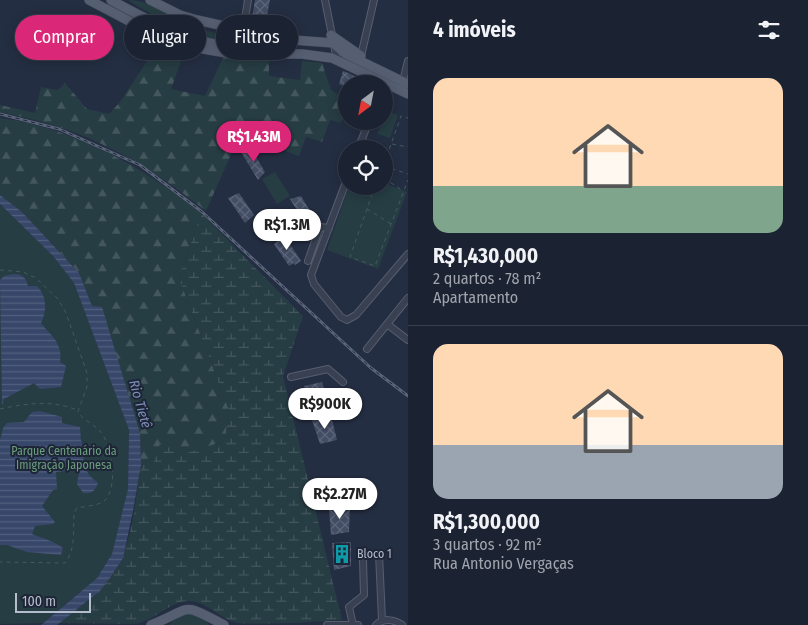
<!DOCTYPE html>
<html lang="pt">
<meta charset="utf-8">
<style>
body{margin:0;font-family:"Fira Sans Condensed",sans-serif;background:#242a3a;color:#f1f3f6;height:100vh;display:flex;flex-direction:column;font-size:19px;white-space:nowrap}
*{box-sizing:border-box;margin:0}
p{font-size:16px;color:#a0a4ac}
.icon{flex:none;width:28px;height:28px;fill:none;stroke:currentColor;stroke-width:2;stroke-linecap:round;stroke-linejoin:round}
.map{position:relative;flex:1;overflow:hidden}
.panel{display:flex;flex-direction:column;background:#1b2232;width:400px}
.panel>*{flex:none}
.guide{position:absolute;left:15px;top:15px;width:318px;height:45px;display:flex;gap:10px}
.needle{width:32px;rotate:212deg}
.controls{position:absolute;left:338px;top:75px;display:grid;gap:10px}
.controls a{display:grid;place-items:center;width:55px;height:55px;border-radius:50%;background:#1b2232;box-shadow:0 2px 12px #0003,0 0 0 1px #393f4d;font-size:25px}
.scale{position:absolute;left:15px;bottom:12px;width:76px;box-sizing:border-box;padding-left:5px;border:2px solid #b5bccc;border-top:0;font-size:14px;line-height:18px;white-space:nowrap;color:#b5bccc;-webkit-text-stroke:4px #1d2537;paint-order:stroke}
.price{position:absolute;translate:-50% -42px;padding:0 11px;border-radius:18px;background:#fff;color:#222;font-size:16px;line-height:32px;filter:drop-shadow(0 1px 2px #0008)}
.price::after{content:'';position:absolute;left:50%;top:30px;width:15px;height:11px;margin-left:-8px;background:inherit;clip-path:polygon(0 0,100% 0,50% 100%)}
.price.on{background:#db2777;color:#fff}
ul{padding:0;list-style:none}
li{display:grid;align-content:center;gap:10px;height:265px;padding:0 25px}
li+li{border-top:1px solid #393f4d}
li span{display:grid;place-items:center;height:155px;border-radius:15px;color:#555}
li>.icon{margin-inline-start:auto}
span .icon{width:90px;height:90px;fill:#fffc;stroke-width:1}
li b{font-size:21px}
h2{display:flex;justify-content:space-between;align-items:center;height:60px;padding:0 25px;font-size:21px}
.chip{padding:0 18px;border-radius:22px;background:#1b2232;box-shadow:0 2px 12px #0003,0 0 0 1px #393f4d;font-size:18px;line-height:45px}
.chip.on{background:#db2777;color:#fff}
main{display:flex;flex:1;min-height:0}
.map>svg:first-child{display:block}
.green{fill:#263d43}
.forest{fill:url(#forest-firs)}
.wetland{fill:url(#wetland-marsh)}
.water{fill:url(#water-rules)}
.building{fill:url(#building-cross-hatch)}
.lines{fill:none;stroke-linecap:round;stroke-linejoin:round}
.minor-casing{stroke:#565e6f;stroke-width:8}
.major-casing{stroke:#42495b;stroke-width:10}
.path{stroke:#445a60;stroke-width:1;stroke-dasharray:4 4;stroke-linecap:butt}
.minor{stroke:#384051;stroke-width:6}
.major{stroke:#565f72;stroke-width:9}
.rail-casing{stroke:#5a6479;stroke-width:3}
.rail{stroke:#1d2537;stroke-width:1;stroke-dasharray:4;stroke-linecap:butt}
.labels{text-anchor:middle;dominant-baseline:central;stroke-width:4;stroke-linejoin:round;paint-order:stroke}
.park-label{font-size:12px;fill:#6b9e7c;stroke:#1d2537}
.poi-label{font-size:12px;fill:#b5bccc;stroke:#1d2537;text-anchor:start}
.water-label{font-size:14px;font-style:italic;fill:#7b8eb5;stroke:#1d2537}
</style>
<main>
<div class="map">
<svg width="408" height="625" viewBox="0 0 408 625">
<defs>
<pattern id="forest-firs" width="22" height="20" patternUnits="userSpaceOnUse" patternTransform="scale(1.25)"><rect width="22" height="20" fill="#263d43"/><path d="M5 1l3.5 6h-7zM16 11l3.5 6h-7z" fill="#43575d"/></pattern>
<pattern id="wetland-marsh" width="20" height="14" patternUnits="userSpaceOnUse" patternTransform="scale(1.25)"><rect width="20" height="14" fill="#263d43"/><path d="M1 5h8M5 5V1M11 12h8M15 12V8" fill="none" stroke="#43575d"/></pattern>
<pattern id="water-rules" width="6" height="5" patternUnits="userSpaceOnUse" patternTransform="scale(1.25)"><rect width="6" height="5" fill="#37476a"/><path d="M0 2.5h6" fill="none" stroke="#52607e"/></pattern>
<pattern id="building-cross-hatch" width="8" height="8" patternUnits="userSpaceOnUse" patternTransform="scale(1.25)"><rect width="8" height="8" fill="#434d64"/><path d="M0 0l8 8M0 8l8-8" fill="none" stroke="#5c6579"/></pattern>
</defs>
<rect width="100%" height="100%" fill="#242e42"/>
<!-- green -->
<path class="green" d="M128 0C152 0 174 18 196 27 216 35 239 38 261 40 212 47 168 26 128 0Z
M386 111 398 115 390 138 377 134 384 121Z
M275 172 290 196 277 204 262 179Z
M384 183 407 192 378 269 327 250 349 186H384Z
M0 204 53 256 74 283 129 430 128 489 120 525 112 554 97 578 43 623 0 624Z
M265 212 280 236 269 243 253 219Z
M190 613 204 618 209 625H169L177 616Z"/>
<!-- forest -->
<path class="forest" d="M159 43 185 50 171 89 205 96 223 58 269 60V76L300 80 302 61 322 63 331 90 346 100V121L343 119 341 123 330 120 322 142 306 137 299 156 240 134 206 211C138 157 85 129 0 112V105L35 113 41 87 58 90 65 83 87 109 109 114 120 102Z
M0 118C74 128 143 167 201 213L179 278 229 410 225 441 153 466 141 465 140 433 79 273 22 212 0 195Z"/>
<!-- wetland -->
<path class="wetland" d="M201 213 303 316 283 376 342 620C308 622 271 625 237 623 220 619 207 601 189 601 170 601 155 620 136 624L58 623C76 610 97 597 110 578 133 548 135 501 141 465H153L162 437 190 452 225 441 229 410 179 278Z"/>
<!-- water -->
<path class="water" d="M0 195 22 212 79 273 92 306 102 307 140 433 141 465 133 511 123 558 110 578 100 591 57 625H41L97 578 112 554 128 489 129 430 74 283 53 256 0 204Z
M13 274C22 274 26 277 28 286H37C47 296 47 311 41 323 52 337 63 343 60 362L66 366 61 387 40 389 34 383 4 399 2 406 0 280 4 276Z
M40 411 62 417V423L80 427 81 441 86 450 82 464 90 476 98 483C95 491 92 494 83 493L77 484 79 472 72 470 56 472 57 489 53 490 42 506 55 522 53 524 35 526 32 534C42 538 54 541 63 548L61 555 27 552 7 545H0V440L3 428 7 423 24 422 32 412Z"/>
<!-- building -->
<path class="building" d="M255 0H270L266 20 252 18Z
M343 71 346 72 372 84 348 81 346 87 339 84Z
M251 148 265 172 258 180 241 152Z
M239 193 254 215 245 223 228 198Z
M301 196 313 216 306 225 290 199Z
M284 235 301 261 295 265 294 263 289 266 274 244Z
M322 382 329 407 311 411 304 386Z
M331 416 337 440 320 444 312 420Z
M350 505 349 532 331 535 329 509Z
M351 542V566L334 570 332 543Z"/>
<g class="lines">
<!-- minor casing -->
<g class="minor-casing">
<path id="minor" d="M325 0 337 60
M245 19 248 0
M361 56 374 0
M403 81 408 61
M358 149 369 121
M346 182 311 275 314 284 341 317 347 320 356 315 408 254
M308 261 320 227 329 228
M387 324 408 340
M367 349 408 298
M291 377 328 369 343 382
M379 554 382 620
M327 625H358
M353 625 349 607 364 595 363 560
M376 625C383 618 394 619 402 625"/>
</g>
<!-- major casing -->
<g class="major-casing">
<path id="major" d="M89 0 148 31 192 47 232 54H302L332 58 408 94
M111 0C149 21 204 51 249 46 260 45 272 39 283 37
M150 0 180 15 197 20 233 28 263 30 293 40 333 43 346 54 408 84
M331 35 361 56
M151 625C194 608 179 601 224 625"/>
</g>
<!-- path -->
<path class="path" d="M392 144 408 147
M384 164 401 116 408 118
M384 166 408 174
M384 178 403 191
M375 186 350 257 375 266 408 180
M367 209 391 224
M0 270 23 272 36 278 58 299 66 313 87 373V387L78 411C81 420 93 423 100 431 112 445 118 484 106 499 101 506 85 506 77 508L74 513C73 528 76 550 65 563L0 562
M0 409C27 403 52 400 77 410"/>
<!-- minor -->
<use href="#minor" class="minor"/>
<!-- major -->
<use href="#major" class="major"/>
<!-- rail casing -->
<g class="rail-casing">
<path id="rail" d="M0 114 59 129 140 165 201 211 371 368 408 396"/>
</g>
<!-- rail -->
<use href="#rail" class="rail"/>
</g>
<!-- icons -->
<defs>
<g id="building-bare" transform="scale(1.5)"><path d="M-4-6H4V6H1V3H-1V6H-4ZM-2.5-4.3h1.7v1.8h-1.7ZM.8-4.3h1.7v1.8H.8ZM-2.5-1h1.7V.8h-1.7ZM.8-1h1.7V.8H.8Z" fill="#0f9aa8" stroke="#1d2537" stroke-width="2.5" paint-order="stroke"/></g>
</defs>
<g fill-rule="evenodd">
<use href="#building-bare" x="342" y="554"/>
</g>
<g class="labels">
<!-- park labels -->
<g class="park-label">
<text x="64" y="451">Parque Centenário da<tspan x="64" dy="14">Imigração Japonesa</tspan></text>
</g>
<!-- poi labels -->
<g class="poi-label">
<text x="357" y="554">Bloco 1</text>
</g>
<!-- water labels -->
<g class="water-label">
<text transform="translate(140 404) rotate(74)">Rio Tietê</text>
</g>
</g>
</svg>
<div class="controls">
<a><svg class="needle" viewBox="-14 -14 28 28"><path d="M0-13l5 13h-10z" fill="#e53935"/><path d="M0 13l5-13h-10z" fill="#a0a4ac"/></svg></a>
<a><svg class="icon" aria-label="locate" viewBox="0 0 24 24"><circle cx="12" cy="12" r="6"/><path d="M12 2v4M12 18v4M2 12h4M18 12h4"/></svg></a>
</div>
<div class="scale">100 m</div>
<b class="price on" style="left:254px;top:163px">R$1.43M</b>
<b class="price" style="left:287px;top:251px">R$1.3M</b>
<b class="price" style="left:325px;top:430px">R$900K</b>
<b class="price" style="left:340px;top:520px">R$2.27M</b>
<div class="guide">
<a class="chip on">Comprar</a>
<a class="chip">Alugar</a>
<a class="chip">Filtros</a>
</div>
</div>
<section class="panel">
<h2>4 imóveis<svg class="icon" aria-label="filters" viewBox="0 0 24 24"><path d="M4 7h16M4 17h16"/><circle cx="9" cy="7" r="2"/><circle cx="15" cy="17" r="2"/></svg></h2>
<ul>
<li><span style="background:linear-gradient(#ffd9b3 70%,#7fa58c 0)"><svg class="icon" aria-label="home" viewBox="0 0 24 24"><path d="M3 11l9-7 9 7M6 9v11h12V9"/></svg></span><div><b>R$1,430,000</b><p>2 quartos · 78 m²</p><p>Apartamento</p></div></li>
<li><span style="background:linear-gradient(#ffd9b3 65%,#9aa5b1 0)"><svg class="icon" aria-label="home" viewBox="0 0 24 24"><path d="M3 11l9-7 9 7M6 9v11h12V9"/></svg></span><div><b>R$1,300,000</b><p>3 quartos · 92 m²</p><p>Rua Antonio Vergaças</p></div></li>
</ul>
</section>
</main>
